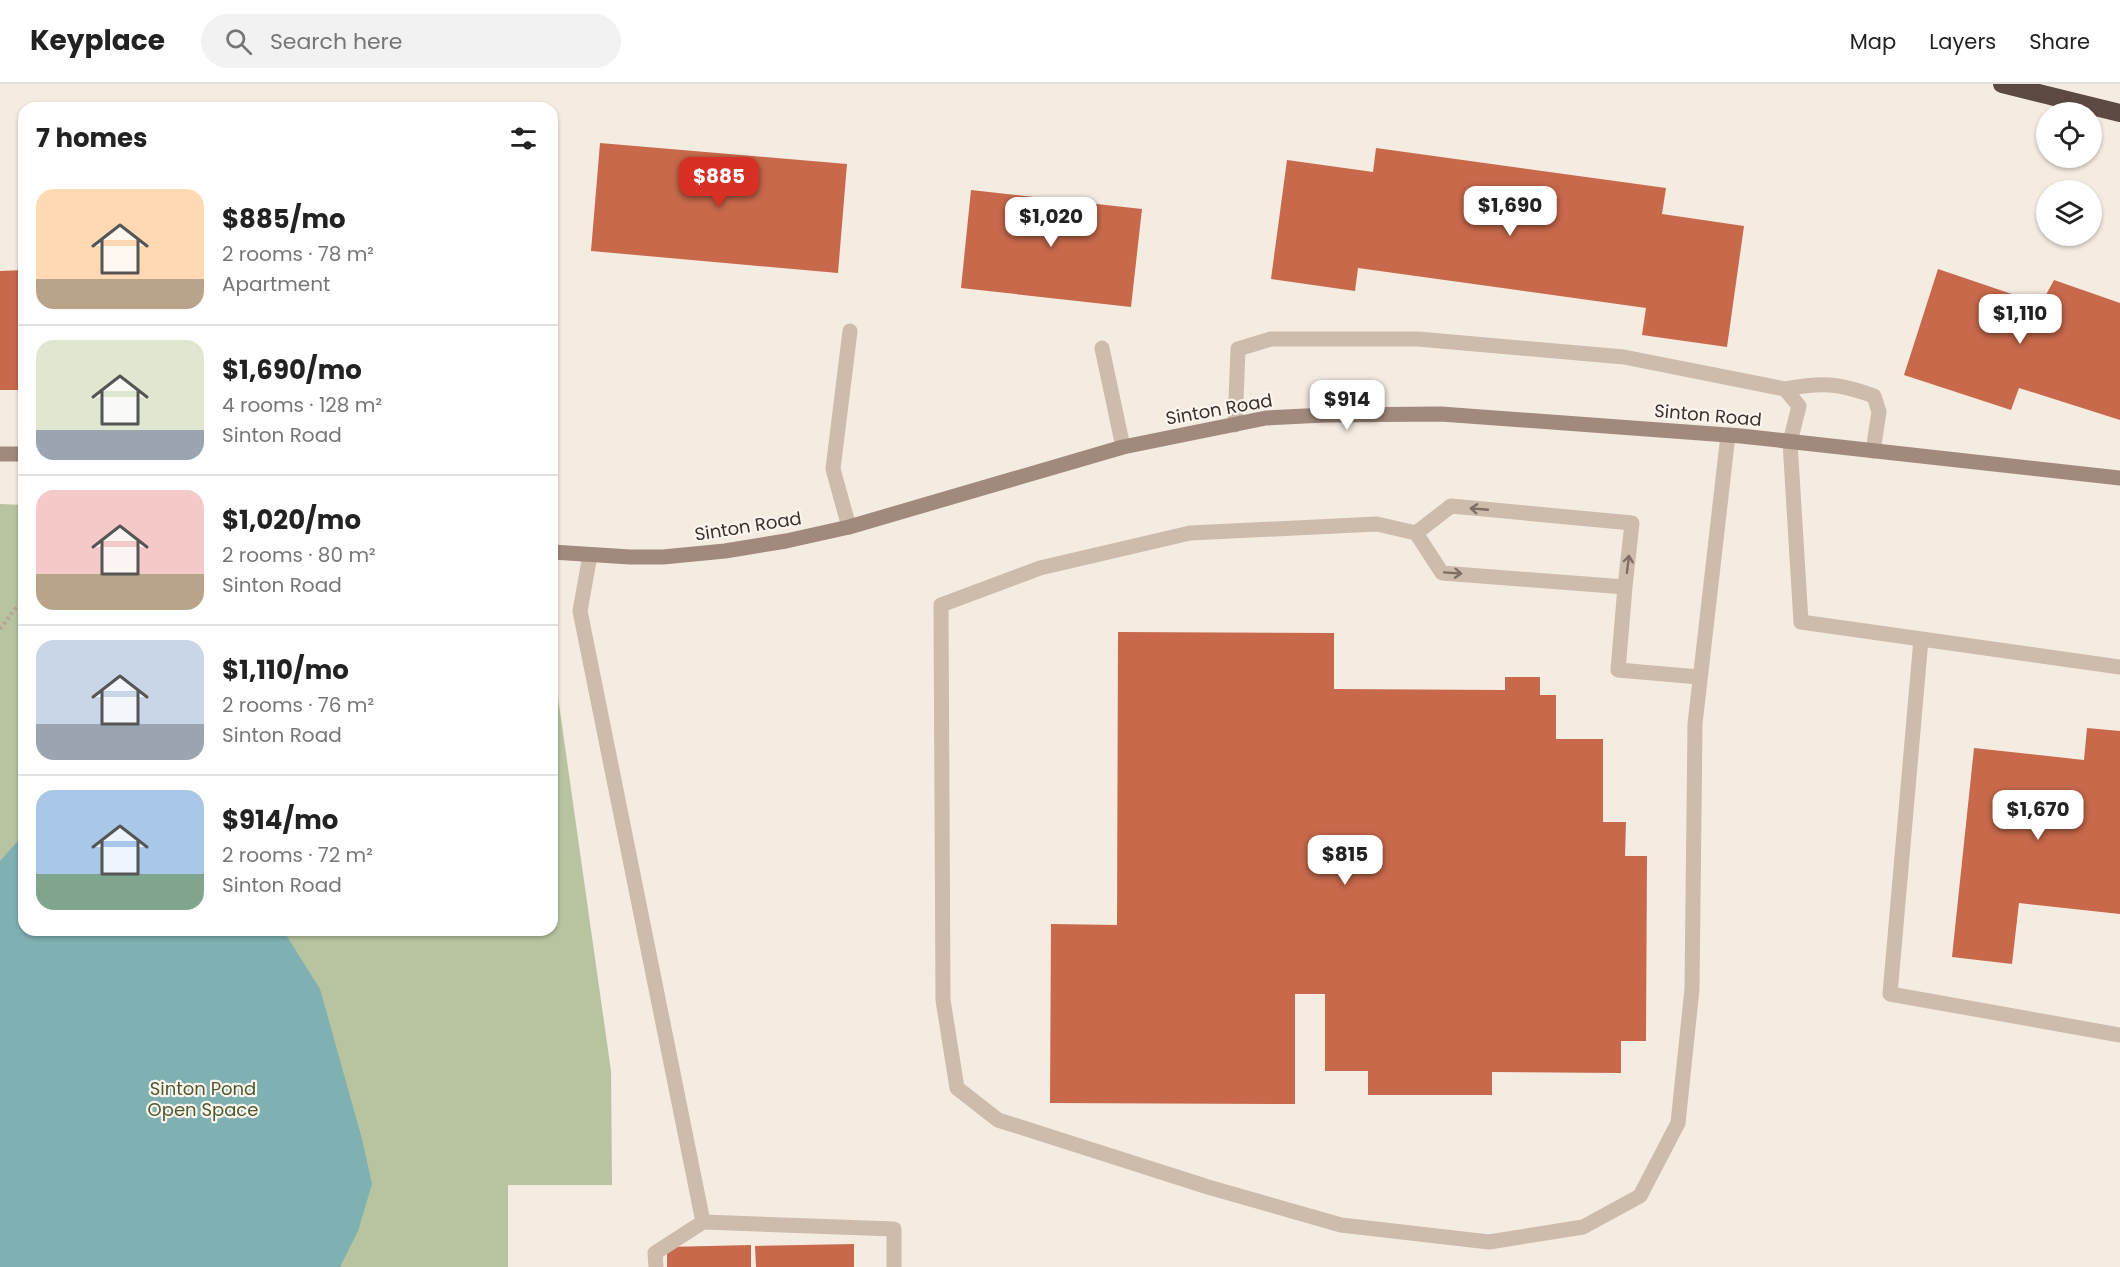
<!DOCTYPE html>
<meta charset="utf-8">
<style>
body{margin:0;font-family:Poppins,sans-serif;background:#f2f2f2;color:#222;height:100vh;display:flex;flex-direction:column;font-size:22px;white-space:nowrap}
*{box-sizing:border-box;margin:0}
p{font-size:20px;color:#767676}
.icon{flex:none;width:33px;height:33px;fill:none;stroke:currentColor;stroke-width:2;stroke-linecap:round;stroke-linejoin:round}
.map{position:relative;flex:1;overflow:hidden}
.drawer{position:absolute;left:18px;top:18px;width:540px;height:834px;display:flex;flex-direction:column;background:#fff;border-radius:18px;box-shadow:0 2px 4px #0004}
.drawer>*{flex:none}
.buttons{position:absolute;left:2036px;top:18px;display:grid;gap:12px}
.buttons a{display:grid;place-items:center;width:66px;height:66px;border-radius:50%;background:#fff;box-shadow:0 2px 4px #0004;font-size:30px}
.price{position:absolute;translate:-50% -51px;padding:0 14px;border-radius:12px;background:#fff;color:#222;font-size:20px;line-height:39px;filter:drop-shadow(0 2px 3px #0008)}
.price::after{content:'';position:absolute;left:50%;top:36px;width:18px;height:14px;margin-left:-9px;background:inherit;clip-path:polygon(0 0,100% 0,50% 100%)}
.price.selected{background:#d93025;color:#fff}
ul{padding:0;list-style:none}
li{display:flex;align-items:center;gap:18px;height:150px;padding:0 18px}
li+li{border-top:2px solid #e0e0e0}
li span{display:grid;place-items:center;flex:none;width:168px;height:120px;border-radius:18px;color:#555}
li>.icon{margin-inline-start:auto}
span .icon{width:72px;height:72px;fill:#fffc;stroke-width:1}
li b{font-size:26px}
h2{display:flex;justify-content:space-between;align-items:center;height:72px;padding:0 18px;font-size:26px}
header{display:flex;align-items:center;gap:36px;box-sizing:border-box;height:84px;padding:0 30px;background:#fff;border-bottom:2px solid #e0e0e0}
header strong{font-size:28px}
nav{display:flex;gap:33px;margin-inline-start:auto;font-size:21px}
.search{width:420px;height:54px;background:#f2f2f2;display:flex;align-items:center;gap:15px;box-sizing:border-box;padding:0 21px;border-radius:33px;color:#767676;font-size:22px}
.map>svg:first-child{display:block}
.green{fill:#b8c4a0}
.water{fill:#7fb0b2}
.building{fill:#c8694b}
.lines{fill:none;stroke-linecap:round;stroke-linejoin:round}
.path{stroke:#b9a596;stroke-width:4;stroke-dasharray:3 3;stroke-linecap:butt}
.lane{stroke:#cdbbac;stroke-width:15}
.secondary{stroke:#a18a7d;stroke-width:15}
.highway{stroke:#5c4a42;stroke-width:18}
.oneway{stroke:#7d6f65}
.labels{text-anchor:middle;dominant-baseline:central;stroke-width:4.5;stroke-linejoin:round;paint-order:stroke}
.street-label{font-size:18px;fill:#3b302b;stroke:#fbf5ee}
.park-label{font-size:18px;fill:#4a5a2e;stroke:#fbf5ee}
</style>
<header>
<strong>Keyplace</strong>
<div class="search"><svg class="icon" aria-label="search" viewBox="0 0 24 24"><circle cx="10" cy="10" r="6"/><path d="M15 15l6 6"/></svg>Search here</div>
<nav><a>Map</a><a>Layers</a><a>Share</a></nav>
</header>
<div class="map">
<svg width="2120" height="1183" viewBox="0 0 2120 1183">
<rect width="100%" height="100%" fill="#f4ebe1"/>
<!-- green -->
<path class="green" d="M0 420 24 421V846H552V571L611 987 612 1101H508V1183H0Z"/>
<!-- water -->
<path class="water" d="M24 750V846H283L320 905 362 1055 372 1100 358 1147 340 1183H0V777Z"/>
<!-- building -->
<path class="building" d="M475 18V24H316V20Z
M600 59 847 80 838 189 591 167Z
M1376 64 1666 104 1662 130 1744 142 1727 263 1642 251 1646 224 1358 184 1355 207 1271 195 1287 76 1373 88Z
M971 106 1142 125 1131 223 961 204Z
M1938 185 2041 220 2054 196 2120 219V336L2019 304 2011 326 1904 291Z
M24 186V306H0V187Z
M1118 548 1334 549V605L1505 606V593H1540V611H1556V655H1603V738H1626L1625 772H1647L1646 957H1621V989L1492 988V1011H1368V987H1325V910H1295V1020L1050 1019 1051 840 1117 841Z
M2087 644 2120 647V830L2019 819 2012 880 1952 873 1974 664 2084 676Z
M854 1160V1183H756L755 1162Z
M751 1161V1183H667V1163Z"/>
<g class="lines">
<!-- path -->
<path class="path" d="M0 545 15 525 24 522"/>
<!-- lane -->
<path class="lane" d="M1102 264 1123 363
M1785 305C1823 298 1838 299 1874 312L1879 328 1873 367
M1235 341 1238 265 1271 255H1418L1624 273 1785 305 1799 322 1790 358 1801 538 2120 583
M849 443 833 385 850 247
M1416 449 1451 422 1632 439 1625 503 1442 489 1416 449 1377 440 1190 449 1040 484 941 521 943 916 957 1004 998 1036 1208 1103 1341 1141 1489 1158 1583 1143 1640 1112 1678 1039 1692 905 1695 640 1728 351
M590 471 580 527 703 1138
M1625 503 1618 586 1699 593
M1921 555 1890 910 2120 951
M656 1183 655 1169 703 1138 894 1145V1183"/>
<!-- secondary -->
<path class="secondary" d="M0 370H24
M552 468 630 473H663L725 467 786 457 849 443 1123 363 1266 334 1325 331 1441 330 1741 352 2120 394"/>
<!-- highway -->
<path class="highway" d="M2002 0 2120 29"/>
</g>
<!-- one-way arrows -->
<defs><path id="oneway-shaft" d="M-6 0H5M1.5-3L5.5 0L1.5 3" fill="none" stroke-width="1.6" stroke-linecap="round" stroke-linejoin="round" transform="scale(1.5)"/></defs>
<g class="oneway">
<use href="#oneway-shaft" transform="translate(1479 425) rotate(-175)"/>
<use href="#oneway-shaft" transform="translate(1628 480) rotate(-83)"/>
<use href="#oneway-shaft" transform="translate(1453 489) rotate(4)"/>
</g>
<g class="labels">
<!-- street labels -->
<g class="street-label">
<text transform="translate(1219 325) rotate(-10)">Sinton Road</text>
<text transform="translate(1708 331) rotate(5)">Sinton Road</text>
<text transform="translate(748 442) rotate(-9)">Sinton Road</text>
</g>
<!-- park labels -->
<g class="park-label">
<text x="203" y="1004">Sinton Pond<tspan x="203" dy="21">Open Space</tspan></text>
</g>
</g>
</svg>
<div class="buttons">
<a><svg class="icon" aria-label="locate" viewBox="0 0 24 24"><circle cx="12" cy="12" r="6"/><path d="M12 2v4M12 18v4M2 12h4M18 12h4"/></svg></a>
<a><svg class="icon" aria-label="layers" viewBox="0 0 24 24"><path d="M12 4l9 5-9 5-9-5zM3 14l9 5 9-5"/></svg></a>
</div>
<b class="price selected" style="left:719px;top:124px">$885</b>
<b class="price" style="left:1510px;top:153px">$1,690</b>
<b class="price" style="left:1051px;top:164px">$1,020</b>
<b class="price" style="left:2020px;top:261px">$1,110</b>
<b class="price" style="left:1347px;top:347px">$914</b>
<b class="price" style="left:2038px;top:757px">$1,670</b>
<b class="price" style="left:1345px;top:802px">$815</b>
<section class="drawer">
<h2>7 homes<svg class="icon" aria-label="filters" viewBox="0 0 24 24"><path d="M4 7h16M4 17h16"/><circle cx="9" cy="7" r="2"/><circle cx="15" cy="17" r="2"/></svg></h2>
<ul>
<li><span style="background:linear-gradient(#ffd9b3 75%,#b9a48a 0)"><svg class="icon" aria-label="home" viewBox="0 0 24 24"><path d="M3 11l9-7 9 7M6 9v11h12V9"/></svg></span><div><b>$885/mo</b><p>2 rooms · 78 m²</p><p>Apartment</p></div></li>
<li><span style="background:linear-gradient(#dfe7d0 75%,#9aa5b1 0)"><svg class="icon" aria-label="home" viewBox="0 0 24 24"><path d="M3 11l9-7 9 7M6 9v11h12V9"/></svg></span><div><b>$1,690/mo</b><p>4 rooms · 128 m²</p><p>Sinton Road</p></div></li>
<li><span style="background:linear-gradient(#f6c9c9 70%,#b9a48a 0)"><svg class="icon" aria-label="home" viewBox="0 0 24 24"><path d="M3 11l9-7 9 7M6 9v11h12V9"/></svg></span><div><b>$1,020/mo</b><p>2 rooms · 80 m²</p><p>Sinton Road</p></div></li>
<li><span style="background:linear-gradient(#c9d6e8 70%,#9aa5b1 0)"><svg class="icon" aria-label="home" viewBox="0 0 24 24"><path d="M3 11l9-7 9 7M6 9v11h12V9"/></svg></span><div><b>$1,110/mo</b><p>2 rooms · 76 m²</p><p>Sinton Road</p></div></li>
<li><span style="background:linear-gradient(#a9c7e8 70%,#7fa58c 0)"><svg class="icon" aria-label="home" viewBox="0 0 24 24"><path d="M3 11l9-7 9 7M6 9v11h12V9"/></svg></span><div><b>$914/mo</b><p>2 rooms · 72 m²</p><p>Sinton Road</p></div></li>
</ul>
</section>
</div>
